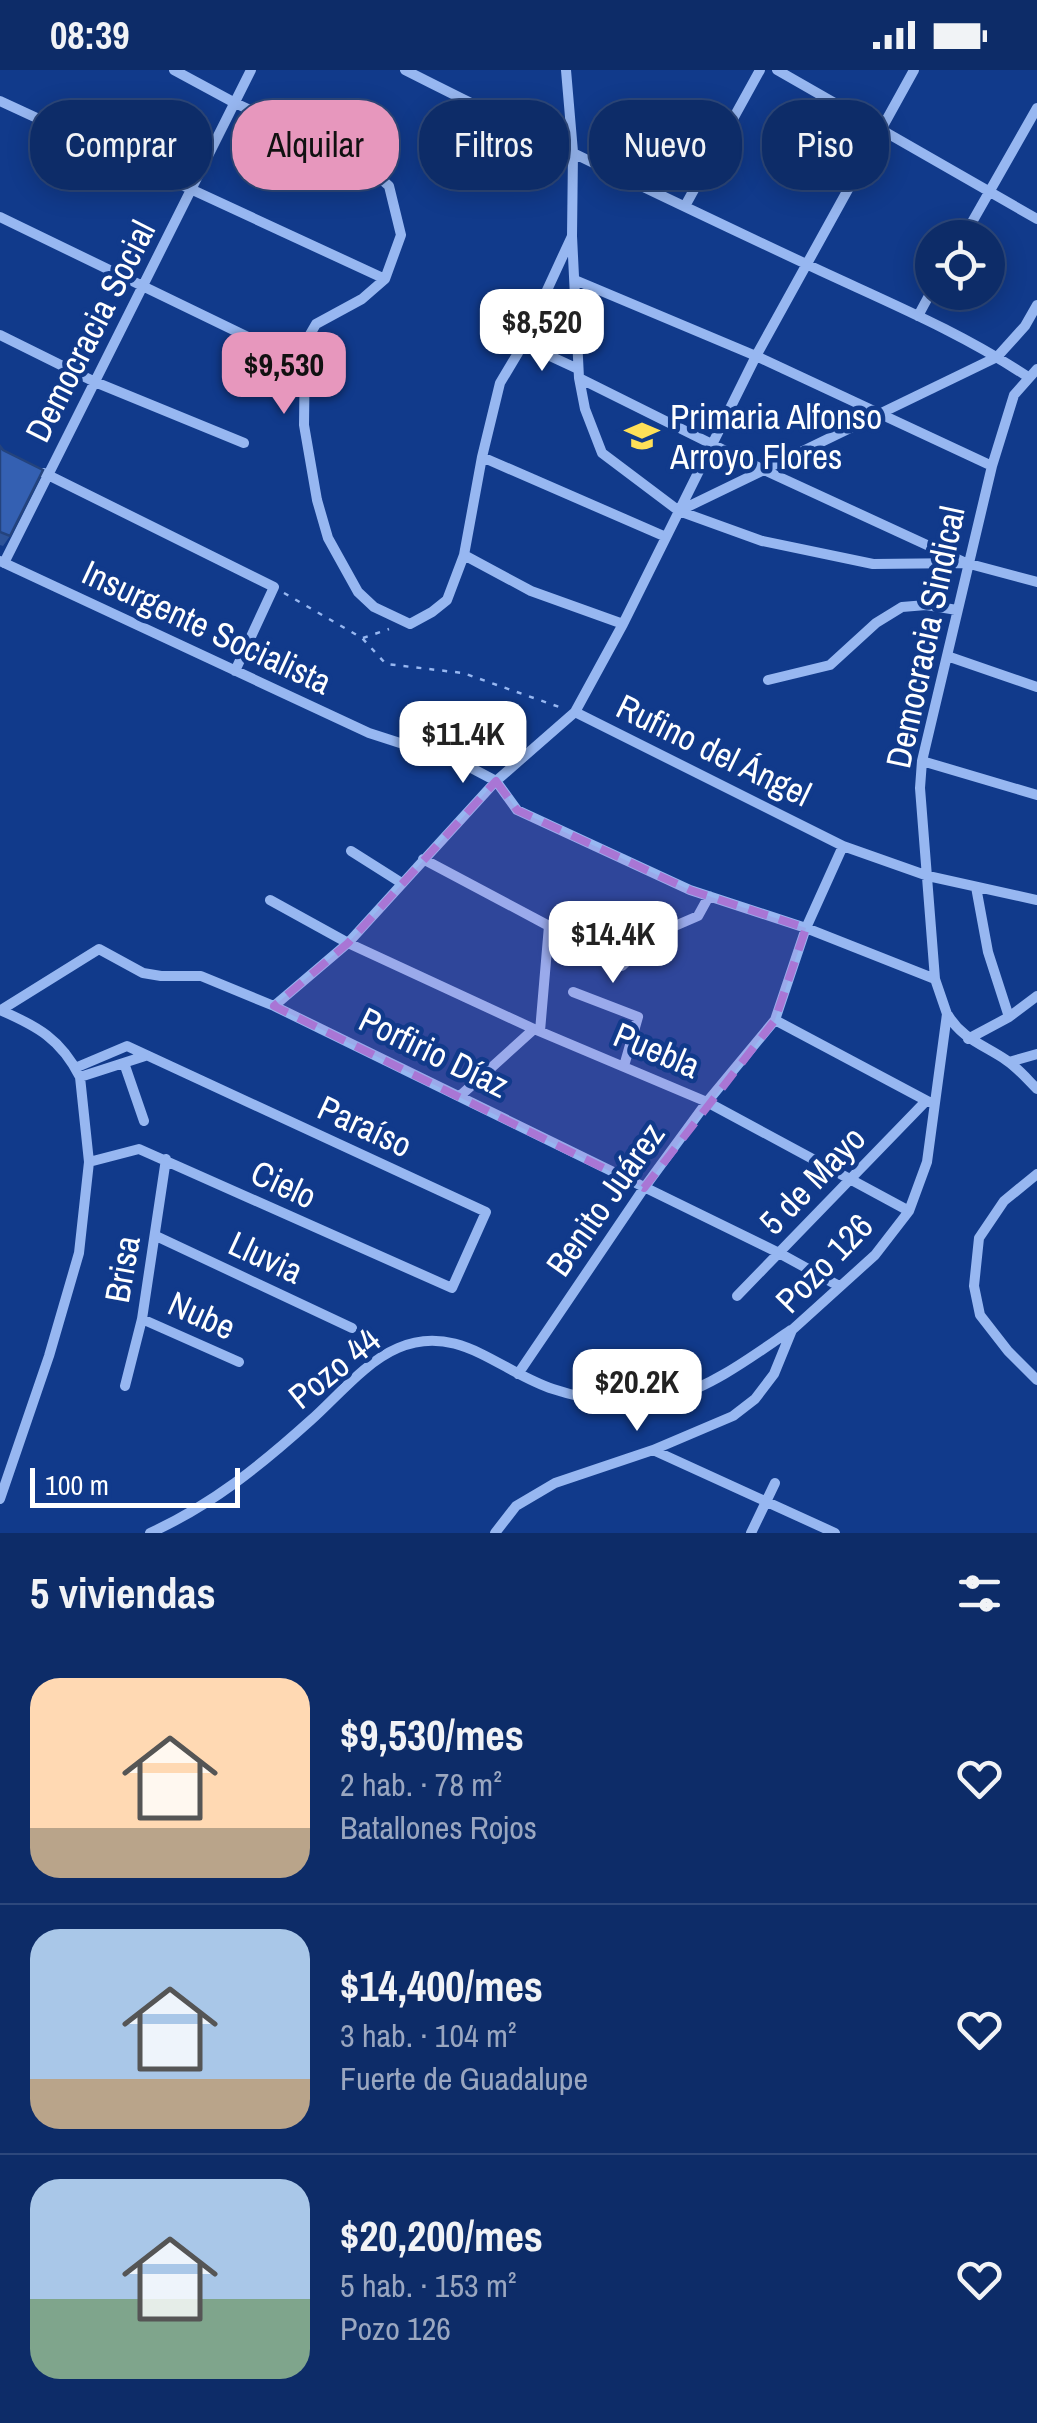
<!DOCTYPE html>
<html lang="es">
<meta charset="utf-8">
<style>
body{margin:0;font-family:"Archivo Narrow",sans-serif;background:#16346e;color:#f1f3f6;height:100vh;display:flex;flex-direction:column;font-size:38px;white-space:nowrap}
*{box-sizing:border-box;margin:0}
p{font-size:32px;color:#9aa7c0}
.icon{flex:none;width:55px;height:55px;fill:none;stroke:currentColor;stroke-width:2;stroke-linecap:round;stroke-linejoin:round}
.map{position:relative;height:1463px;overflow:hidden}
.sheet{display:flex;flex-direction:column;background:#0d2c68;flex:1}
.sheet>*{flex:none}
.guide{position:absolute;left:30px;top:30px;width:978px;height:90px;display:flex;gap:20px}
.tools{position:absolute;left:915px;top:150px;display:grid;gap:20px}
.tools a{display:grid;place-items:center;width:90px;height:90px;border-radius:50%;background:#0d2c68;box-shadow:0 5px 25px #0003,0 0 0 2px #2d487c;font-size:50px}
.scale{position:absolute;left:30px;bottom:25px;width:210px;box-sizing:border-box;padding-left:10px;border:5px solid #fff;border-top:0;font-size:28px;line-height:35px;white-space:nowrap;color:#fff;-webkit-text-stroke:8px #113a8b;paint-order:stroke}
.price{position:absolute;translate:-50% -85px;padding:0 22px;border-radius:20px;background:#fff;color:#222;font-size:32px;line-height:65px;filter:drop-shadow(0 2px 5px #0008)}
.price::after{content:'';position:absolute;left:50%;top:60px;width:30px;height:22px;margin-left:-15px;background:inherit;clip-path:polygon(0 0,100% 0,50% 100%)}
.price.on{background:#e797bd;color:#111}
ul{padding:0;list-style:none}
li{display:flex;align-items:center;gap:30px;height:250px;padding:0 30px}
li+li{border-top:2px solid #2d487c}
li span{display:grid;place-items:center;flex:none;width:280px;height:200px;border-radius:30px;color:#555}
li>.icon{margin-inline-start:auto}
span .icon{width:120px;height:120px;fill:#fffc;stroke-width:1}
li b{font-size:42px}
h2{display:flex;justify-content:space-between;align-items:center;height:120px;padding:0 30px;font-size:42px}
.pill{padding:0 35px;border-radius:40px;background:#0d2c68;box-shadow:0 5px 25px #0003,0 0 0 2px #2d487c;font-size:35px;line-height:90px}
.pill.on{background:#e797bd;color:#111}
.status{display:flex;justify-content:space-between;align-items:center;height:70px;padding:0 50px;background:#0d2c68;direction:ltr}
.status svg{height:28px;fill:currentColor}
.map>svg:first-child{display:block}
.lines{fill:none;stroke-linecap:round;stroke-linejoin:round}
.path{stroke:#97b7f1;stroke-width:2.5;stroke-dasharray:5 8;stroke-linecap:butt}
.street{stroke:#97b7f1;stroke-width:10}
.wall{fill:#2d5399}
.building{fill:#3460b2;stroke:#24437d;stroke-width:2.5}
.marked{fill:#a976d5;fill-opacity:0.2;stroke:#a976d5;stroke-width:8;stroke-dasharray:20 12;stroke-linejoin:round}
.labels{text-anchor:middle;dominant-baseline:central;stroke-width:9;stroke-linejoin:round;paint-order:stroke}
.street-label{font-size:35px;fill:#fff;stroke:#113a8b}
.poi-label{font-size:35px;fill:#fff;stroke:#113a8b;text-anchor:start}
</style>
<div class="status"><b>08:39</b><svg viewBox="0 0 49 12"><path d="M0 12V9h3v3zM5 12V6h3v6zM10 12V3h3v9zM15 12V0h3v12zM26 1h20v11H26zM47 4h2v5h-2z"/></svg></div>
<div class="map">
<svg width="1037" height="1463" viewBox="0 0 1037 1463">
<rect width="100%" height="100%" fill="#113a8b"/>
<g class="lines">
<!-- path -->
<path class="path" d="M284 523 362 568 386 594 463 603 562 638
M363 568 389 559"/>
<!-- street -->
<path class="street" d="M174 0 235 33 362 92 389 116 401 165 385 209 362 229 316 254 305 273 304 355 317 430 328 468 358 522 374 537 410 554 432 542 447 530 464 485 482 387 500 313 518 283 572 166
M405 0C537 67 670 130 804 193 880 229 958 260 1028 307
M566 0 573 82 572 166 579 308 585 339 602 383 679 441 762 471 873 494 966 493
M777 0 1037 149
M0 31 385 209
M685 136 760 0
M0 147 250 268
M963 168 1037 38
M575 210 756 286 992 396
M918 246 932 220
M0 265 95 312 244 373
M522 273 578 299
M579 308 764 400 966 493 1037 512
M482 387 666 467
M44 403 274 517 235 601
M679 441 997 287 1025 256 1037 235
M464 485 531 521 623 554
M0 491 369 663 462 693 496 711 517 740 690 820 806 858 935 909
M4 493 251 0
M947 586 1037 617
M768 610 830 595 876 553 902 537 926 535 957 540
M575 642 843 776 928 806 1037 830
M922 691 1037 725
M351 781 400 812
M423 789 549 856 540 961
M976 817 988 882 1009 947
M270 830 348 873 534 959 707 1032 909 1141
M622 896 654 865 698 846 709 826
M573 922 638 947 624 996
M274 936 348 873 496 711 575 642 623 554 756 286 914 0
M0 940C37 956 61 969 80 1007L89 1092 79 1183 49 1286 0 1429
M1 940 99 879 143 903 161 906H201L274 936 779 1183 839 1216
M948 945C962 969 984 975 1006 990 1018 998 1027 1009 1037 1019
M775 950 929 1032
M968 969 1009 947 1037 926
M1009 992 1037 984
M124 993 144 1051
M75 998 127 976 486 1142 452 1218 139 1079 89 1092
M80 1007 145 986
M461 1025 534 959
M1037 1104 1004 1131 979 1168 974 1216 980 1245 1008 1281 1037 1310
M156 1166 352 1258
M737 1226 926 1031
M142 1249 239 1292
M518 1304 644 1118 707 1032 775 950 806 858 843 776
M125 1316 142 1249 166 1089
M653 1380 835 1463
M150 1463C212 1435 261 1395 311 1350 337 1327 365 1292 398 1278 458 1252 500 1302 553 1319 589 1331 635 1337 672 1327 712 1317 757 1283 791 1260
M495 1463 516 1436 555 1413 653 1380 733 1346 755 1329 774 1304 792 1260 875 1185 909 1141 927 1092 947 944 935 909 920 718 922 691 992 396 1014 325 1037 299
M751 1463 775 1413"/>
</g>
<!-- wall -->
<path class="wall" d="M0 376 3 380 10 466 3 476 0 475Z"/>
<!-- building -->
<path class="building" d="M0 376 3 380 43 400 10 466 0 462Z"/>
<!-- marked area -->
<path class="marked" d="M496 711 517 740 690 820 806 858 775 950 644 1118 274 936 348 873Z"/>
<!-- icons -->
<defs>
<g id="school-bare" transform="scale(2.7)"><path d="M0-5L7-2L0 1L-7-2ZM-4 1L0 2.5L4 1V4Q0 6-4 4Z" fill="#ffe058" stroke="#113a8b" stroke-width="2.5" paint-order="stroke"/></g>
</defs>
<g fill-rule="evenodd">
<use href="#school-bare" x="642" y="366"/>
</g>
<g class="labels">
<!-- street labels -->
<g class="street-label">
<text transform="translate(90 261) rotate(-63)">Democracia Social</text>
<text transform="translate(207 557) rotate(25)">Insurgente Socialista</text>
<text transform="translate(925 567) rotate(-78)">Democracia Sindical</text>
<text transform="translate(714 680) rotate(26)">Rufino del Ángel</text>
<text transform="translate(657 980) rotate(23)">Puebla</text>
<text transform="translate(434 982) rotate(26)">Porfirio Díaz</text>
<text transform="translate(365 1056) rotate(25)">Paraíso</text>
<text transform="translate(812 1110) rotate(-46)">5 de Mayo</text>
<text transform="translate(284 1114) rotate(25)">Cielo</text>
<text transform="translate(605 1129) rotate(-55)">Benito Juárez</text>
<text transform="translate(266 1187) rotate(25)">Lluvia</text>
<text transform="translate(824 1193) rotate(-46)">Pozo 126</text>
<text transform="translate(122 1199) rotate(-80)">Brisa</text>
<text transform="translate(202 1245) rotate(24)">Nube</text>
<text transform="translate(334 1298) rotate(-39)">Pozo 44</text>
</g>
<!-- poi labels -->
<g class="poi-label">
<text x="670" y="346">Primaria Alfonso<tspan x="670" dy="40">Arroyo Flores</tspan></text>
</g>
</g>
</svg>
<div class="tools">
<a><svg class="icon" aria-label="locate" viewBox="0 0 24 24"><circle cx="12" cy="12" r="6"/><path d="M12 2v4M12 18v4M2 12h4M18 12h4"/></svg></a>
</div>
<div class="scale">100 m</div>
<b class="price" style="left:542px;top:304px">$8,520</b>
<b class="price on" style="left:284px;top:347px">$9,530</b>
<b class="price" style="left:463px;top:716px">$11.4K</b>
<b class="price" style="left:613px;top:916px">$14.4K</b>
<b class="price" style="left:637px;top:1364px">$20.2K</b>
<div class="guide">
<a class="pill">Comprar</a>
<a class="pill on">Alquilar</a>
<a class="pill">Filtros</a>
<a class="pill">Nuevo</a>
<a class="pill">Piso</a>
</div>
</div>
<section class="sheet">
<h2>5 viviendas<svg class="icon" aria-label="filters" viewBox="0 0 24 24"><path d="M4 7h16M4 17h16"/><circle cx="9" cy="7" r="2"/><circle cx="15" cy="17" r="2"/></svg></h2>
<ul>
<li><span style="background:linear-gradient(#ffd9b3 75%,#b9a48a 0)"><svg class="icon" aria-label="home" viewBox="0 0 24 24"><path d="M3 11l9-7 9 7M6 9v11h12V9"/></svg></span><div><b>$9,530/mes</b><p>2 hab. · 78 m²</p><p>Batallones Rojos</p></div><svg class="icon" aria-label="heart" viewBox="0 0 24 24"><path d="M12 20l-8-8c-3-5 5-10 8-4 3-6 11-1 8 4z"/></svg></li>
<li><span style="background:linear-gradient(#a9c7e8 75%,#b9a48a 0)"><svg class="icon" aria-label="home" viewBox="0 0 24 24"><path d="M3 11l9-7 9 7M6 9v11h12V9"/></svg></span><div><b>$14,400/mes</b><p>3 hab. · 104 m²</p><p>Fuerte de Guadalupe</p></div><svg class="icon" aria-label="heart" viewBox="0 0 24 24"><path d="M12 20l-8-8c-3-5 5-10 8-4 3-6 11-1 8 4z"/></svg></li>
<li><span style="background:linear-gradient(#a9c7e8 60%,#7fa58c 0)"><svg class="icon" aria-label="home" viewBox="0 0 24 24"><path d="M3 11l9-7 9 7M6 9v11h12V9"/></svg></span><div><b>$20,200/mes</b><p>5 hab. · 153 m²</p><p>Pozo 126</p></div><svg class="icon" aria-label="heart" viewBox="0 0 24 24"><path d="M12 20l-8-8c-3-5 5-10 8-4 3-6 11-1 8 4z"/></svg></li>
</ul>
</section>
